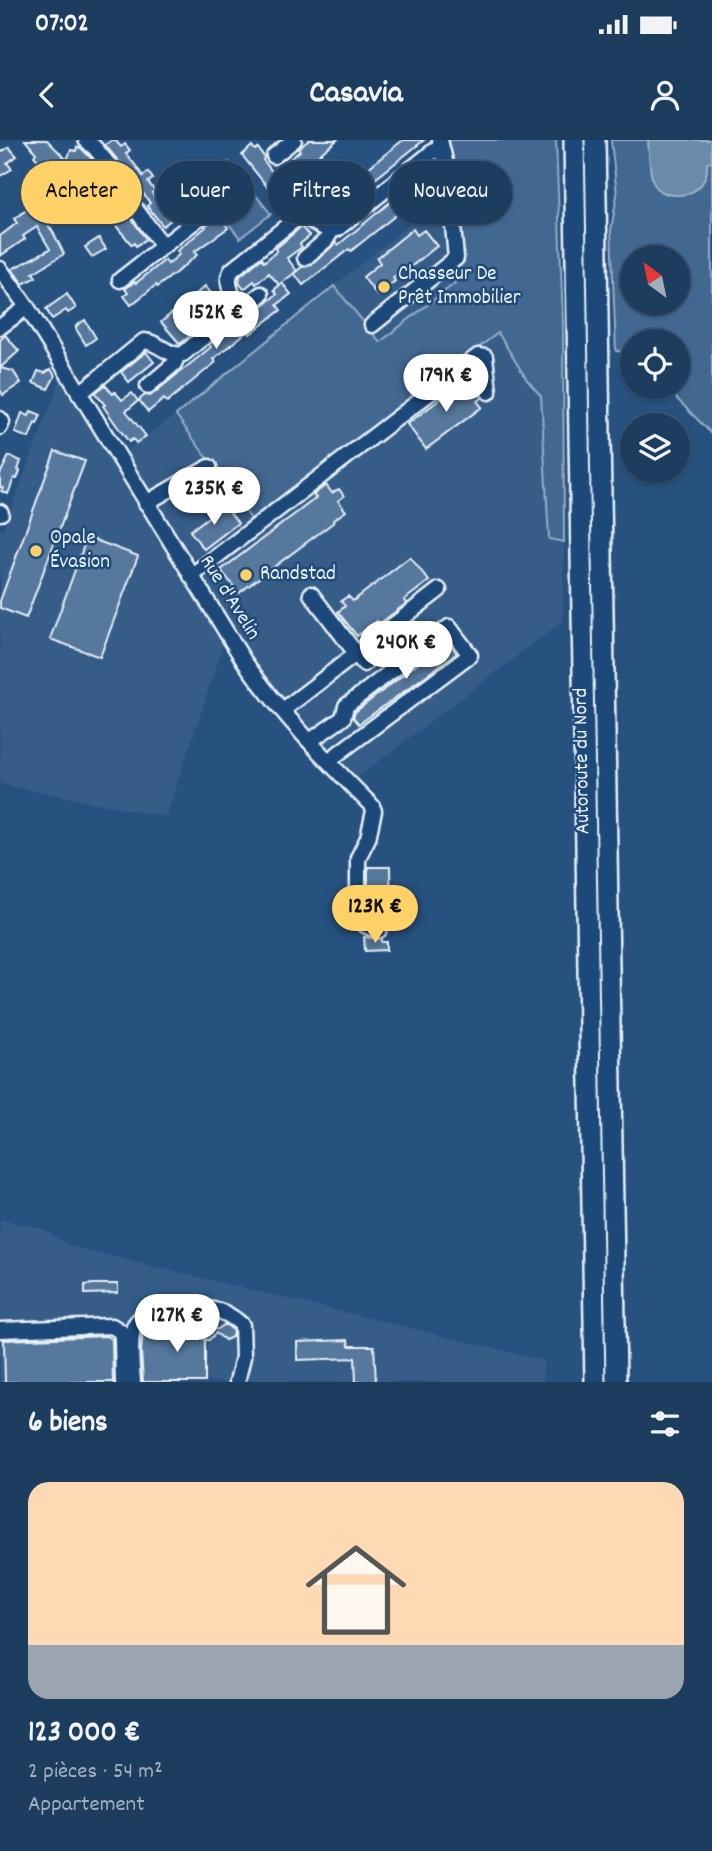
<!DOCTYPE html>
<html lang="fr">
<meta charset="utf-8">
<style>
body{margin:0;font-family:Dekko,sans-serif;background:#254465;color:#f1f3f6;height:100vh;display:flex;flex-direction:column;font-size:26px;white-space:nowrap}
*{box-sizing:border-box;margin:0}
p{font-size:23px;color:#a0aebd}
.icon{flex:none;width:38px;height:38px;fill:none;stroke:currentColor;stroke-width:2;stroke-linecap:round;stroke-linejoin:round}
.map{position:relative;height:1242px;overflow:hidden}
.sheet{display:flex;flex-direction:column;background:#1d3d5f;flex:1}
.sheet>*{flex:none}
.guide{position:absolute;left:21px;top:21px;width:670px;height:63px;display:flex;gap:14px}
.needle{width:46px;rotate:327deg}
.controls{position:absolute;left:620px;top:105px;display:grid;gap:14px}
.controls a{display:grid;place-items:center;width:70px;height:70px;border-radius:50%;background:#1d3d5f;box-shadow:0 2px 5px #0004,0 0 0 2px #3b5674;font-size:35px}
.price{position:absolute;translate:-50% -60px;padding:0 16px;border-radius:24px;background:#fff;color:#222;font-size:23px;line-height:46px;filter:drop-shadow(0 2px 4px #0008)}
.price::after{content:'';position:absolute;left:50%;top:42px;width:21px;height:16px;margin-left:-10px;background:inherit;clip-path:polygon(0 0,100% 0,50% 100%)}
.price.current{background:#ffd166;color:#111}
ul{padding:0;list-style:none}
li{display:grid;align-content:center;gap:14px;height:371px;padding:0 28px}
li span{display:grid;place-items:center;height:217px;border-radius:21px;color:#555}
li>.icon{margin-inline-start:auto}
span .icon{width:126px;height:126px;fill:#fffc;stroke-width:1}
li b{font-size:30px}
h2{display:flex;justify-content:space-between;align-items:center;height:84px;padding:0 28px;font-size:30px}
.pill{padding:0 24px;border-radius:32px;background:#1d3d5f;box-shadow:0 2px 5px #0004,0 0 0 2px #3b5674;font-size:24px;line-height:63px}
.pill.current{background:#ffd166;color:#111}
.status{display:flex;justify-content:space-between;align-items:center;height:49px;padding:0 35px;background:#1d3d5f;direction:ltr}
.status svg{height:19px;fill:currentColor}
header{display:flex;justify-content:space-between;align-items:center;height:91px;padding:0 28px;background:#1d3d5f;font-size:32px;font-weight:800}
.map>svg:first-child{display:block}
.built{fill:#355d88}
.green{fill:#436891;stroke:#96acc4;stroke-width:2;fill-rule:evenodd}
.water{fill:#6b8aaa;stroke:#9db3c9;stroke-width:2}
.building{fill:#57789d;stroke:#e8f1f8;stroke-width:2}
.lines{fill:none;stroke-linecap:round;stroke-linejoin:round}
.minor-casing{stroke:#e8f1f8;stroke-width:19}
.highway-casing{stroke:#e8f1f8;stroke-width:24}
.minor{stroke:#1f4a7a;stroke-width:14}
.highway{stroke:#1f4a7a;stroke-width:19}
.poi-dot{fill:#ffd166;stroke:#1f4a7a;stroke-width:2.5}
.labels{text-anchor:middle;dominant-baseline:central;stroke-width:5;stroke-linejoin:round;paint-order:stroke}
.poi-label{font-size:21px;fill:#e8f1f8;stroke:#1f4a7a;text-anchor:start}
.street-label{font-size:21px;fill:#e8f1f8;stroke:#1f4a7a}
</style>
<div class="status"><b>07:02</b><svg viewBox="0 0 49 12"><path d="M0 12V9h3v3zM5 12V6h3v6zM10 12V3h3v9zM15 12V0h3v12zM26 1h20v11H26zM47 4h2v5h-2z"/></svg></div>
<header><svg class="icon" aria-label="back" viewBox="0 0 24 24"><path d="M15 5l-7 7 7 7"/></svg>Casavia<svg class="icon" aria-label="person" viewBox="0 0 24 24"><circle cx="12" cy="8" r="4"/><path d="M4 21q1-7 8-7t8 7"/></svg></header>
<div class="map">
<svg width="712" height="1242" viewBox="0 0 712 1242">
<rect width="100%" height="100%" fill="#27517f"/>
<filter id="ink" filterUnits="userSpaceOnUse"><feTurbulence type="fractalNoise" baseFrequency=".0143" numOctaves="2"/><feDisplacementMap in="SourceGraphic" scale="14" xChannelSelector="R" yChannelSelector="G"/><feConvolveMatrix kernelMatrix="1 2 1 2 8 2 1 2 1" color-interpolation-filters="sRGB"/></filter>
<g filter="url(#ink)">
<!-- built -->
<path class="built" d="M445 55 455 142 380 202 334 146Z
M498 193 527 240 541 256 549 398 564 402 563 481 346 646 259 551 224 503 166 677 0 644V389L3 390 62 236 113 320 176 275 251 379Z
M0 1079 44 1089 69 1106 543 1220V1242H0Z"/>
<!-- green -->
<path class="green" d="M444 0H556L563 182 564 402 549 399 541 256 527 240 498 193 251 379 176 275 334 146 380 202 455 143 445 55Z
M611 0H712V294L665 247H677V201H632V214L630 212 616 211 611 90 617 55ZM632 117H677V163H632Z
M229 22 271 74 240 98 211 62 192 76 180 61Z"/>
<!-- water -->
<path class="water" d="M648 0H711L712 22 707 23C708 31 705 42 698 48 686 58 662 58 654 44 649 34 649 11 648 0Z"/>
<!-- building -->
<path class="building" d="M25 0H47L67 20 71 10 76 11 77 7 81 8 91 18 86 32 59 22 49 32 34 16 36 13Z
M112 0H115L121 7 125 4 130 10 126 14 136 26 143 36 148 32 153 39 148 42 155 51 152 53 172 79 163 86 147 66 150 63 130 35 105 5Z
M309 0H337L314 19 316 21 298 34 289 24 293 20 291 18 300 11 298 9Z
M403 0H424L340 67 344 71 334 79 315 57 325 48 332 57Z
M252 6 255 10 258 8 264 17 263 20 275 35 278 38 281 36 288 46 286 48 289 52 286 55 287 57 280 63 242 15Z
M9 7 17 16 7 23 12 29 0 36V13Z
M427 32 436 43 351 111 349 109 303 145 294 133 302 127 311 125 336 103 338 105Z
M104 34 114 46 118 56 117 58 146 99 136 106 134 103 132 105 111 80 114 78 107 69 109 67 105 61 109 58 95 40Z
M29 68 32 72 37 69 50 89 51 88 64 114 33 133 36 137 23 144 12 129 50 109 37 87 23 96 25 99 0 116V96L17 83 14 79Z
M221 78 228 88 194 112 197 115 178 131 157 147 156 145 131 165 124 156 128 153 125 149 134 142 136 143 165 120 168 124 180 114 177 111 206 87 205 86 214 79 217 82Z
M301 87 310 96 300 104 302 107 287 118 297 131 279 145 269 133 256 144 254 141 244 149 239 143 240 136 262 118 264 122 277 111 275 109Z
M413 89 417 95 424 90 437 106 408 129 407 126 393 138 395 141 377 155 363 137 380 123 377 118Z
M99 98 106 109 92 117 85 107Z
M282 143 291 154 277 165 281 170 250 194 248 191 213 219 216 222 167 262 164 259 148 272 139 260 145 255 150 256 154 253 211 207 209 205 234 184 236 187 277 154 274 150Z
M205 146 223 168 213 177 208 171 205 173 199 165 202 163 195 155Z
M67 154 76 168 68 173 66 170 52 179 46 169Z
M172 173 179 182 181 180 188 187 185 190 190 196 180 204 161 182Z
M85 180 96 198 86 205 76 189V186Z
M5 195 19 211 0 228 13 231 21 243 3 255 0 250V200Z
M146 212 154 222 129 242 121 232Z
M51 229 55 236 48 249 33 243 38 231 45 233Z
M469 238 479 251 482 258 477 261 482 267 426 309 407 284Z
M105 245 113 254 115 252 122 260 132 253 138 261 126 271 146 296 136 303 133 299 129 302 117 286 103 266 105 265 95 253Z
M31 271 41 275 37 284 35 283 29 298 15 293 22 273 29 276Z
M55 311 85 321 26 478 0 468V461Z
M9 316 21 321 18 330 20 331 17 339 14 338 8 354 1 351 3 348 0 347V334Z
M326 345 332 353 339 349 344 356 338 361 346 371 333 380 334 382 239 453 221 430 316 358 313 355Z
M224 365 238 383 204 409 190 391Z
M87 397 138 416 100 517 50 499Z
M410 417 429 441 404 460 407 463 379 484 377 481 357 496 338 472 345 466 341 461 348 456 353 461Z
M447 501 457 513 359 584 353 577 355 572Z
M368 727H390L391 772H368Z
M364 797 382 799V802H387V810L365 811Z
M93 1144H118V1153L85 1154V1145Z
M225 1184 233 1190 232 1197 225 1200 216 1193 209 1200H205V1242H143L141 1211 143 1191 218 1189Z
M107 1196 112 1199 113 1242H5L4 1200Z
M348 1200 349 1206H374L376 1242H356L355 1218 297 1220V1202Z"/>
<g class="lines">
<!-- minor casing -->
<g class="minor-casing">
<path id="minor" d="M86 0 95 8 122 41 134 67 163 106
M274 16 294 0
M305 118 326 100 332 90
M0 129 27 167 244 521C281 574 327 621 372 666L374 671 368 698 358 718V774C362 786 368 787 379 790
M120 140 208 71
M235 169 246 166 261 154
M372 185 456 118 448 33 440 0
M0 187 27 167
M148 246 174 224 178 215
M79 254 144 201C159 202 168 217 183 214L235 171C236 157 223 143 232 130L298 77C313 77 322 93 337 89L441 5
M0 279 2 282 0 287
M146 363 209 327
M0 372 1 373
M191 436 478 216 485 217 489 252
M311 454 364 524
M283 570 439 450
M310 601 343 578 346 566 449 487 470 515 328 621
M0 1190 112 1186 120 1191 122 1197 123 1242
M133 1242C132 1228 128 1193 136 1183 148 1165 194 1167 214 1170 225 1171 234 1178 242 1185L243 1217 237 1242"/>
</g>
<!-- highway casing -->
<g class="highway-casing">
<path id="highway" d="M574 0 595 1242
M595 0 616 1242"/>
</g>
<!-- minor -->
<use href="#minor" class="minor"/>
<!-- highway -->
<use href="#highway" class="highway"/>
</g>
</g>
<!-- markers -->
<g class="poi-dot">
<circle cx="384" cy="147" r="7"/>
<circle cx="36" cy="411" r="7"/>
<circle cx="246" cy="435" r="7"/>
</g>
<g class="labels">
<!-- poi labels -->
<g class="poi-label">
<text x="398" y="135">Chasseur De<tspan x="398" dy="24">Prêt Immobilier</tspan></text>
<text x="50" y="399">Opale<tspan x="50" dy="24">Évasion</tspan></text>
<text x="260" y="435">Randstad</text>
</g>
<!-- street labels -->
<g class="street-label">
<text transform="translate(229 458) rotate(58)">Rue d'Avelin</text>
<text transform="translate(583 621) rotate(-91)">Autoroute du Nord</text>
</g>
</g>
</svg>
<div class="controls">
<a><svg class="needle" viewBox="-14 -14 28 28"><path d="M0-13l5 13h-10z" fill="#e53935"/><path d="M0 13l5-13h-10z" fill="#a0aebd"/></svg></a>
<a><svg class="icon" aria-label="locate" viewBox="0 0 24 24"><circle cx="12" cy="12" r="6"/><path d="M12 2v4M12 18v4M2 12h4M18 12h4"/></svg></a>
<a><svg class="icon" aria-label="layers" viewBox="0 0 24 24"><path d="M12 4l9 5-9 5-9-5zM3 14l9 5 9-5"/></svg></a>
</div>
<b class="price" style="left:216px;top:211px">152K €</b>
<b class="price" style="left:446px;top:274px">179K €</b>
<b class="price" style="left:214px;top:387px">235K €</b>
<b class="price" style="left:406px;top:541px">240K €</b>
<b class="price current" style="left:375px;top:805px">123K €</b>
<b class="price" style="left:177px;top:1214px">127K €</b>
<div class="guide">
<a class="pill current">Acheter</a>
<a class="pill">Louer</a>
<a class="pill">Filtres</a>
<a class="pill">Nouveau</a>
</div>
</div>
<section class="sheet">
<h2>6 biens<svg class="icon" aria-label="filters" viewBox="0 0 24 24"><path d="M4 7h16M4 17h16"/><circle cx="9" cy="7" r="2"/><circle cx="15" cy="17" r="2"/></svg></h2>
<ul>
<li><span style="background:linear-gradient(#ffd9b3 75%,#9aa5b1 0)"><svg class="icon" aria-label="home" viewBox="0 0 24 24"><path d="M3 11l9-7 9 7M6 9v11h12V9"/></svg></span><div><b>123 000 €</b><p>2 pièces · 54 m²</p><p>Appartement</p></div></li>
</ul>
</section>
